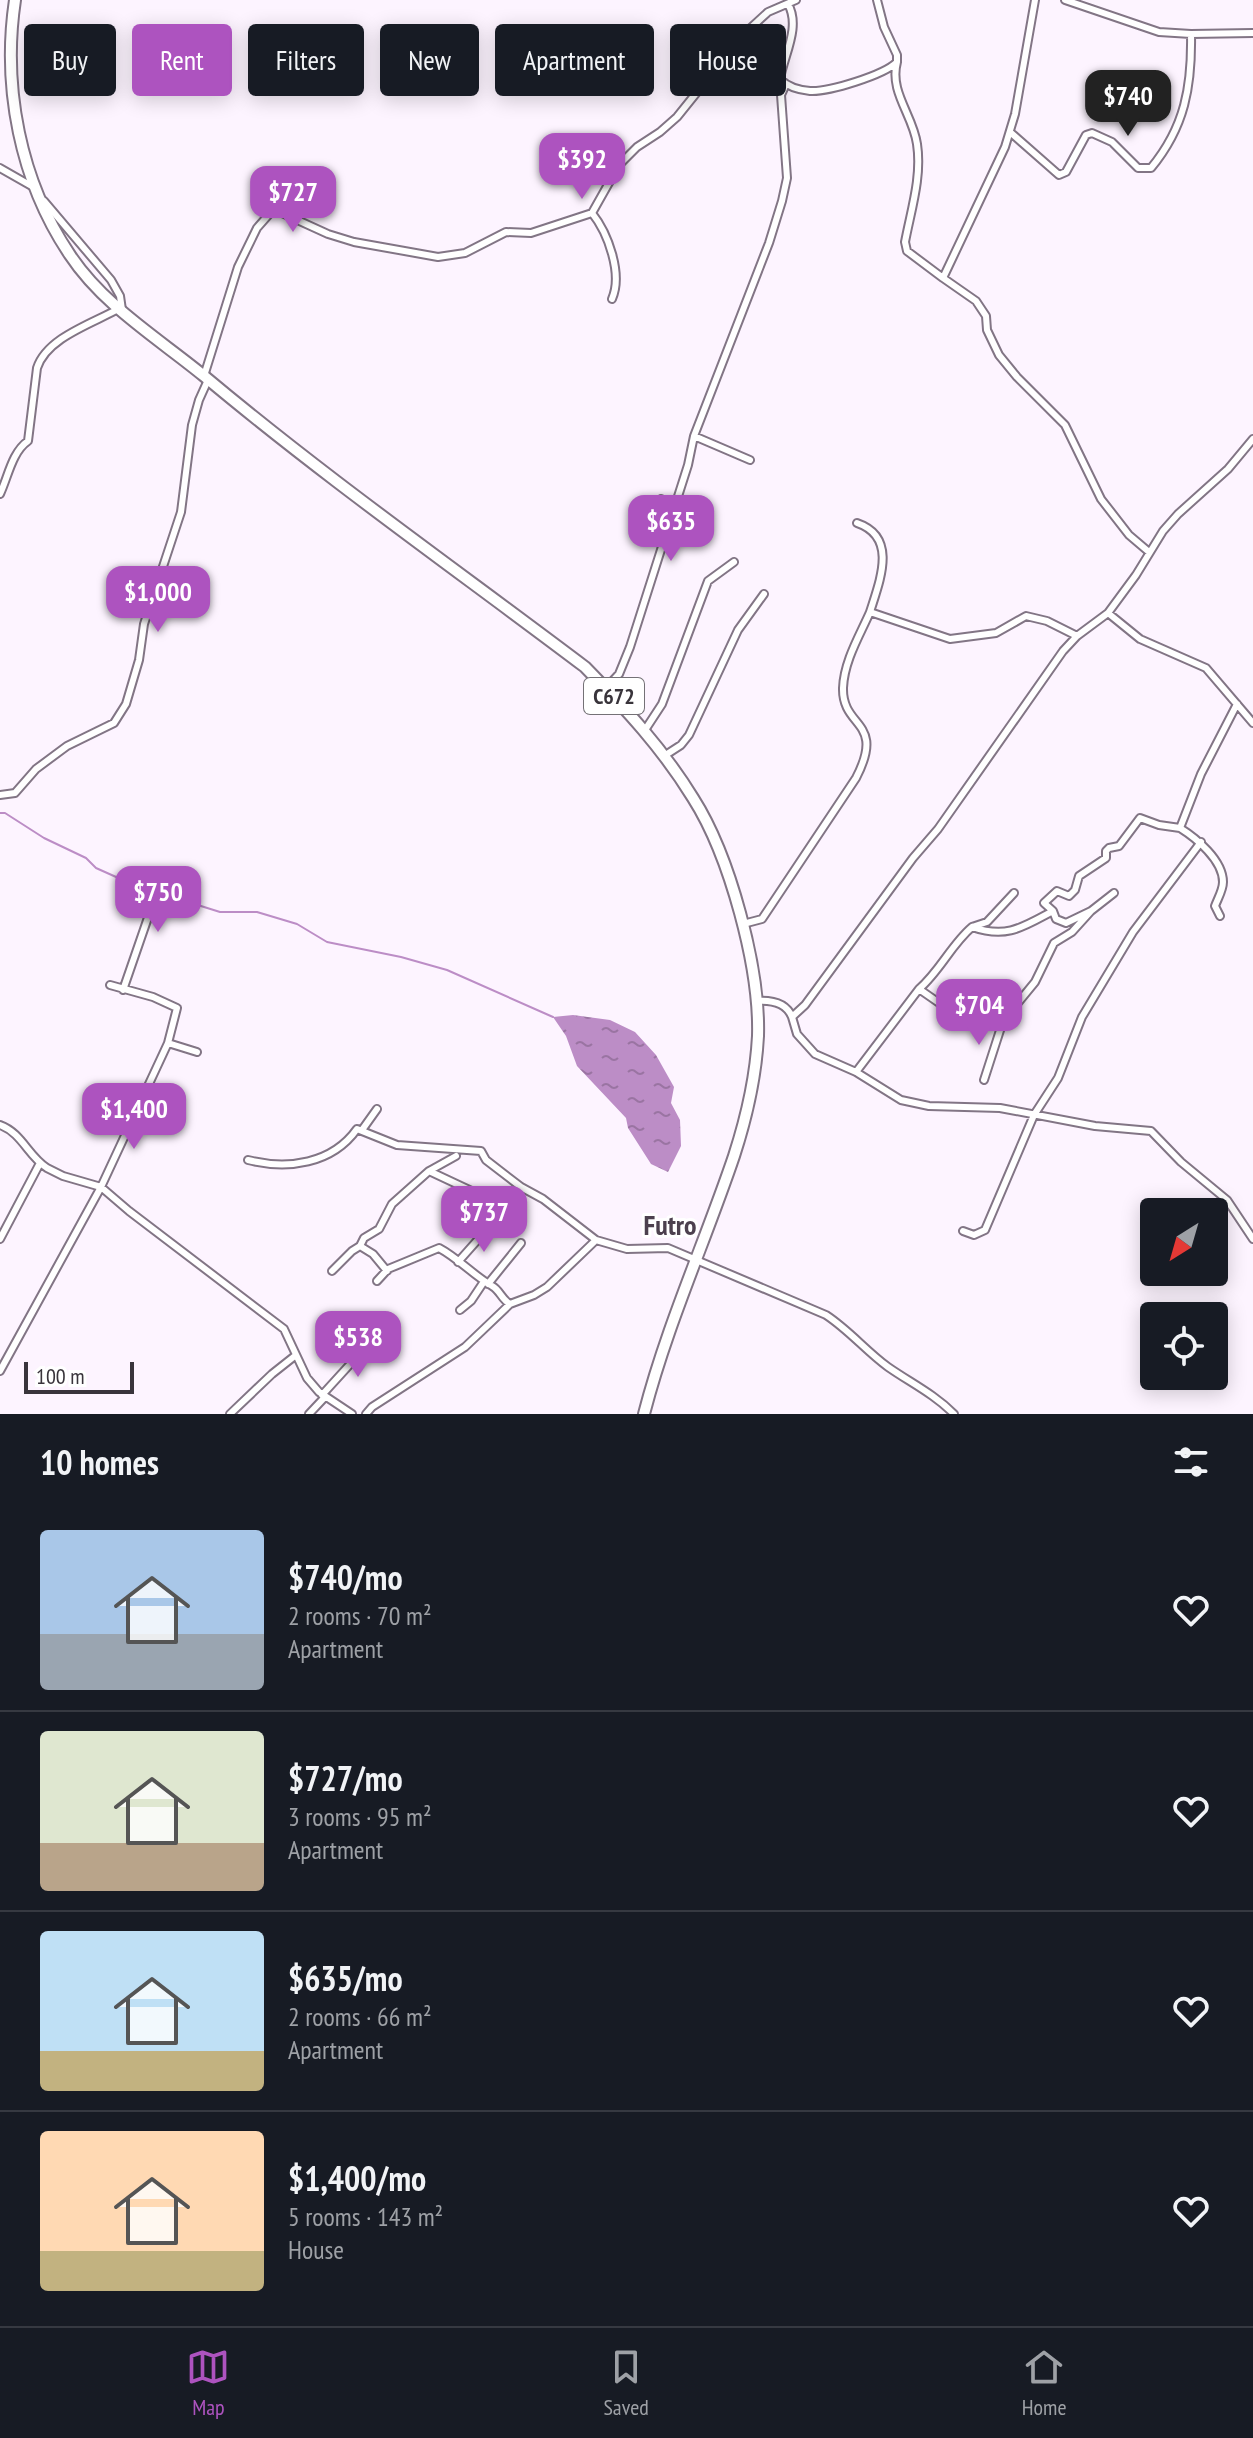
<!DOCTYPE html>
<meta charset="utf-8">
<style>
body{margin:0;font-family:"PT Sans Narrow",sans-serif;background:#242831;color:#f1f3f6;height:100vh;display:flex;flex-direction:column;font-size:30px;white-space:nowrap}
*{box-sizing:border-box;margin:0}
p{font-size:26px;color:#9ea1a6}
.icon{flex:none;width:44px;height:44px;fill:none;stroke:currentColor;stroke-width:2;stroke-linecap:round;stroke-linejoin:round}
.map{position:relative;height:1414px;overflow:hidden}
.drawer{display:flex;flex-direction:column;background:#171b24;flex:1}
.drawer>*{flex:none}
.hud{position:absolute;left:24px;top:24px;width:800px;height:72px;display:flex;gap:16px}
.needle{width:52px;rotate:217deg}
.buttons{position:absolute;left:1140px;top:1198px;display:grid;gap:16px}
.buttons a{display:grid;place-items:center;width:88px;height:88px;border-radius:8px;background:#171b24;box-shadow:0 4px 20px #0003;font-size:40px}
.scale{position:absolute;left:24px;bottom:20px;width:110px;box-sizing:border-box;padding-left:8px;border:4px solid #39343b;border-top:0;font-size:22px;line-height:28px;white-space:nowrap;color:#39343b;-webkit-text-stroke:6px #fff;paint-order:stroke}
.price{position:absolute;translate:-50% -68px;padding:0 18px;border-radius:16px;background:#ad53bf;color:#fff;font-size:26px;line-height:52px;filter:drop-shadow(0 2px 4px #0008)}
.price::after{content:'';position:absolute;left:50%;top:48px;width:24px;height:18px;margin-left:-12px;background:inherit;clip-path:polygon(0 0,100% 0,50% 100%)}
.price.on{background:#222;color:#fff}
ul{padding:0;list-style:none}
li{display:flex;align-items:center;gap:24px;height:200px;padding:0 40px}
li+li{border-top:2px solid #363941}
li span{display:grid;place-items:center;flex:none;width:224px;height:160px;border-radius:8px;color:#555}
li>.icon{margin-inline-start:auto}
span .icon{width:96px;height:96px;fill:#fffc;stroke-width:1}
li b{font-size:34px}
h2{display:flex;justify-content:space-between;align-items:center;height:96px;padding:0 40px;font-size:34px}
.chip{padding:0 28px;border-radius:8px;background:#171b24;box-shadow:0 4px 20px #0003;font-size:28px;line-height:72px}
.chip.on{background:#ad53bf;color:#fff}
.menu{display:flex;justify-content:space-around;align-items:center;height:112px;border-top:2px solid #363941;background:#171b24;font-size:22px;color:#9ea1a6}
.menu a{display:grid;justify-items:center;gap:4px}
.menu .on{color:#ad53bf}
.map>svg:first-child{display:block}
.water{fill:url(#water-ripples)}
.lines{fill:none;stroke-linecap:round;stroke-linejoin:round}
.stream{stroke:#bc8dc6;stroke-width:2}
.street-casing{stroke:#827585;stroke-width:10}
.primary-casing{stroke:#827585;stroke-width:14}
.street{stroke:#fff;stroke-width:6}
.primary{stroke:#fff;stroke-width:10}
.labels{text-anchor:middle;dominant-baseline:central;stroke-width:6;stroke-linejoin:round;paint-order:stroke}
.shield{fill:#fff;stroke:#747176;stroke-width:2}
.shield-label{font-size:22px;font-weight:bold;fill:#39343b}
.quarter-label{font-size:28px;font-weight:bold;fill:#4c404e;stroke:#fff}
</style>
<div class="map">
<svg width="1253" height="1414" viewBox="0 0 1253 1414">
<defs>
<pattern id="water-ripples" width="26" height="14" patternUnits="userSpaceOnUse" patternTransform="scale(2)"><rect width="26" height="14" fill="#bc8dc6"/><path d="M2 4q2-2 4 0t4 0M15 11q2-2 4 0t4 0" fill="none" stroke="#9a74a2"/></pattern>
</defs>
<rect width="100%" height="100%" fill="#fdf4ff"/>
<!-- water -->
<path class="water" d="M573 1015 610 1020 635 1032 656 1055 674 1087 671 1103 680 1120 681 1146 668 1172 651 1164 628 1128 626 1118 577 1066 566 1036 553 1017Z"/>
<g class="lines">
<!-- stream -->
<path class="stream" d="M0 813H5L44 838 86 858 96 868 134 885 220 912H257L297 924 327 942 401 957 447 970 553 1017"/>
<!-- street casing -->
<g class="street-casing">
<path id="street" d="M1035 0 1015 114 1005 147 943 278 976 301 986 316 987 330 999 355 1017 377 1065 425 1101 499 1129 535 1149 552
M1065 0 1159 32 1191 34 1253 33
M788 4C801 27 784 55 780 79 787 86 799 90 810 91 829 92 884 75 897 62V55L884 27 877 0
M897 62C889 92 913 115 917 144 922 177 911 210 905 242L907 251 943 278
M1010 132 1059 175 1066 172 1086 135 1092 133 1112 142 1138 168H1151C1185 127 1192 86 1191 34
M0 168 35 188
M44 201 111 280 120 296 122 310
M592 213 619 165 637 147 660 132 677 117 743 35 768 12 796 0
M204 376 238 267 257 228 272 211 282 213 328 234 354 242 438 257 465 253 506 232 531 233 592 213C608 233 623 274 612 299
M694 436 769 243 782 201 787 178 781 95 786 84
M0 494C8 477 12 452 28 441L37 368C47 337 94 323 120 308
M661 499C653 515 645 529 662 543
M857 523C898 537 880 580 870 612
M1108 613 1140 639 1206 668 1253 723
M606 688 619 674 630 647 688 465 694 436 750 460
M645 730 662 704 708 581 734 562
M664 756 681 745 689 735 738 630 764 594
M0 795 15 793 36 769 67 746 114 723 126 704 139 660 144 624 181 512 192 425 199 400 208 380
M1180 828C1196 838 1223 860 1223 882 1223 890 1218 898 1215 906L1220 916
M1014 893 987 922 972 927C1007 939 1023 927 1053 911L1044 903 1057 891 1069 896 1075 890 1079 876 1106 858V851L1109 848 1119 846 1140 818 1159 825 1180 828 1201 774 1237 704
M1091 911 1114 893
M743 924 762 919 856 778C886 720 842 729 843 688 844 661 860 635 870 612L950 639 996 633 1026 616 1047 621 1077 636
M972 927C951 945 940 971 919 989L942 1005 1003 1021 1035 982 1054 943 1072 932 1091 911 1066 923 1056 919 1053 911
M123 990 152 906
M756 1001C770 1000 786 1002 792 1017L805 1005 913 858 938 829 1063 651 1077 636 1108 613 1136 575 1163 531 1178 514 1228 469 1253 439
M792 1017 797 1034 815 1054 856 1072 901 1100 929 1106 1000 1108 1095 1126 1151 1131 1181 1162 1227 1200 1253 1239
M168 1043 197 1052
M856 1072 919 989
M984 1080 1003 1021
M0 1125C22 1133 28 1156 47 1168L63 1176 101 1187 129 1211 284 1329 307 1378 319 1392 352 1414
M362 1130 377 1109
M248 1160C288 1170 332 1164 357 1129L397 1145 481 1151 486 1160 521 1187 543 1199 596 1240 627 1249 668 1248 826 1315C849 1330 866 1351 888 1367 911 1383 934 1394 954 1414
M429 1171 478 1194
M963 1231 974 1235 985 1230 1034 1115 1058 1078 1082 1017 1133 932 1201 842
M0 1239 40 1163
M360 1246 364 1238 379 1229 392 1204 429 1171 456 1156
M458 1262 490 1226
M332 1271 352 1251 360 1246 373 1254 387 1271
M377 1281 388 1269 439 1248C458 1258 473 1275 492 1286 500 1290 501 1299 510 1304
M488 1284 521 1243
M460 1310 471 1301 483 1283
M0 1371 101 1187 168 1043 177 1008 153 997 110 985
M322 1395 353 1361 362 1341
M230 1414 272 1374 296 1355
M309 1414 325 1397
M366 1414 372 1407 465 1347 510 1304 534 1295 547 1287 596 1240"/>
</g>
<!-- primary casing -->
<g class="primary-casing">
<path id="primary" d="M15 0C2 87 20 181 70 255 103 305 159 339 204 376 327 479 458 571 585 667 625 708 663 749 693 798 730 856 760 968 758 1036 756 1075 746 1119 734 1156 705 1242 667 1325 644 1414"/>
</g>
<!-- street -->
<use href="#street" class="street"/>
<!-- primary -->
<use href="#primary" class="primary"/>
</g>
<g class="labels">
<!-- shield labels -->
<rect class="shield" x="584" y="678" width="60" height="36" rx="6"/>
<g class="shield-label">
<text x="614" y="696">C672</text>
</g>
<!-- quarter labels -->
<g class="quarter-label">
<text x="670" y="1224">Futro</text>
</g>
</g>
</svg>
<div class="buttons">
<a><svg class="needle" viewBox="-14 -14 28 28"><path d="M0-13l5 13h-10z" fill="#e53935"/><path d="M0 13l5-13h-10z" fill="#9ea1a6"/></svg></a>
<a><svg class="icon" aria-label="locate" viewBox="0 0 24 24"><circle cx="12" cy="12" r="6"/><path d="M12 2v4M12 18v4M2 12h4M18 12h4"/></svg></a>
</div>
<div class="scale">100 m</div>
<b class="price on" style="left:1128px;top:138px">$740</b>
<b class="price" style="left:582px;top:201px">$392</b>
<b class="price" style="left:293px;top:234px">$727</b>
<b class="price" style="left:671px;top:563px">$635</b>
<b class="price" style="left:158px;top:634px">$1,000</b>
<b class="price" style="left:158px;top:934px">$750</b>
<b class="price" style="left:979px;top:1047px">$704</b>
<b class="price" style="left:134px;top:1151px">$1,400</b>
<b class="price" style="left:484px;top:1254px">$737</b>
<b class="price" style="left:358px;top:1379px">$538</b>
<div class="hud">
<a class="chip">Buy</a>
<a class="chip on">Rent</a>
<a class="chip">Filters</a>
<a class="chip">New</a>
<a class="chip">Apartment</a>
<a class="chip">House</a>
</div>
</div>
<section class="drawer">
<h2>10 homes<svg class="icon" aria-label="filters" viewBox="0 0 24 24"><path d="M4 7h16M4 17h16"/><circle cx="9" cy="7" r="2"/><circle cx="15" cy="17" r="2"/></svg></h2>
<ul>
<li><span style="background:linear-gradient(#a9c7e8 65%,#9aa5b1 0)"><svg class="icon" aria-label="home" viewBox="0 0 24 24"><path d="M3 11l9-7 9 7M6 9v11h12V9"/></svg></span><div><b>$740/mo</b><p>2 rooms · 70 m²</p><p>Apartment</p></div><svg class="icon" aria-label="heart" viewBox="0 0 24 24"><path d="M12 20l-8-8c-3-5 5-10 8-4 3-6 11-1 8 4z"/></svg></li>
<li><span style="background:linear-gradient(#dfe7d0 70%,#b9a48a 0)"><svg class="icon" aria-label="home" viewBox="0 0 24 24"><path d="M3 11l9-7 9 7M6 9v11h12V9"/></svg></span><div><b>$727/mo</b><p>3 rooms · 95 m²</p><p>Apartment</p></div><svg class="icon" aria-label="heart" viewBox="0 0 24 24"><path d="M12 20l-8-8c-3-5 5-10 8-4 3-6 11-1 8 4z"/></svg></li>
<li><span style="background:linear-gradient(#bfe0f5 75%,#c2b280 0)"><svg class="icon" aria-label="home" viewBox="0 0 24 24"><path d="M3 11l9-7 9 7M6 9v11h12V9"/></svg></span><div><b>$635/mo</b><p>2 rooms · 66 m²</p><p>Apartment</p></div><svg class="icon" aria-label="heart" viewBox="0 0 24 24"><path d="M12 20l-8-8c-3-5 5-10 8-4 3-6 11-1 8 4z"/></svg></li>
<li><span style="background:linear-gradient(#ffd9b3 75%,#c2b280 0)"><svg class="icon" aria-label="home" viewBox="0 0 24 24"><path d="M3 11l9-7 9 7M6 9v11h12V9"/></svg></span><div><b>$1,400/mo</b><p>5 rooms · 143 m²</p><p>House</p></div><svg class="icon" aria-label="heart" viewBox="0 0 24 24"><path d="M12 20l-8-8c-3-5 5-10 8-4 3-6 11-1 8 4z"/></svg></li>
</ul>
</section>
<nav class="menu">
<a class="on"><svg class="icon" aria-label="map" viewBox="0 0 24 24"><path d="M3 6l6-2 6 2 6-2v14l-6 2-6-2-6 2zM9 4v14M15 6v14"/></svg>Map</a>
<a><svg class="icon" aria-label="saved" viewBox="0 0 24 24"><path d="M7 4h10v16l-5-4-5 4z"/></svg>Saved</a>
<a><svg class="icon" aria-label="home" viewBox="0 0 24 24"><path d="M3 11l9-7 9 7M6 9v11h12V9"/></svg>Home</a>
</nav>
